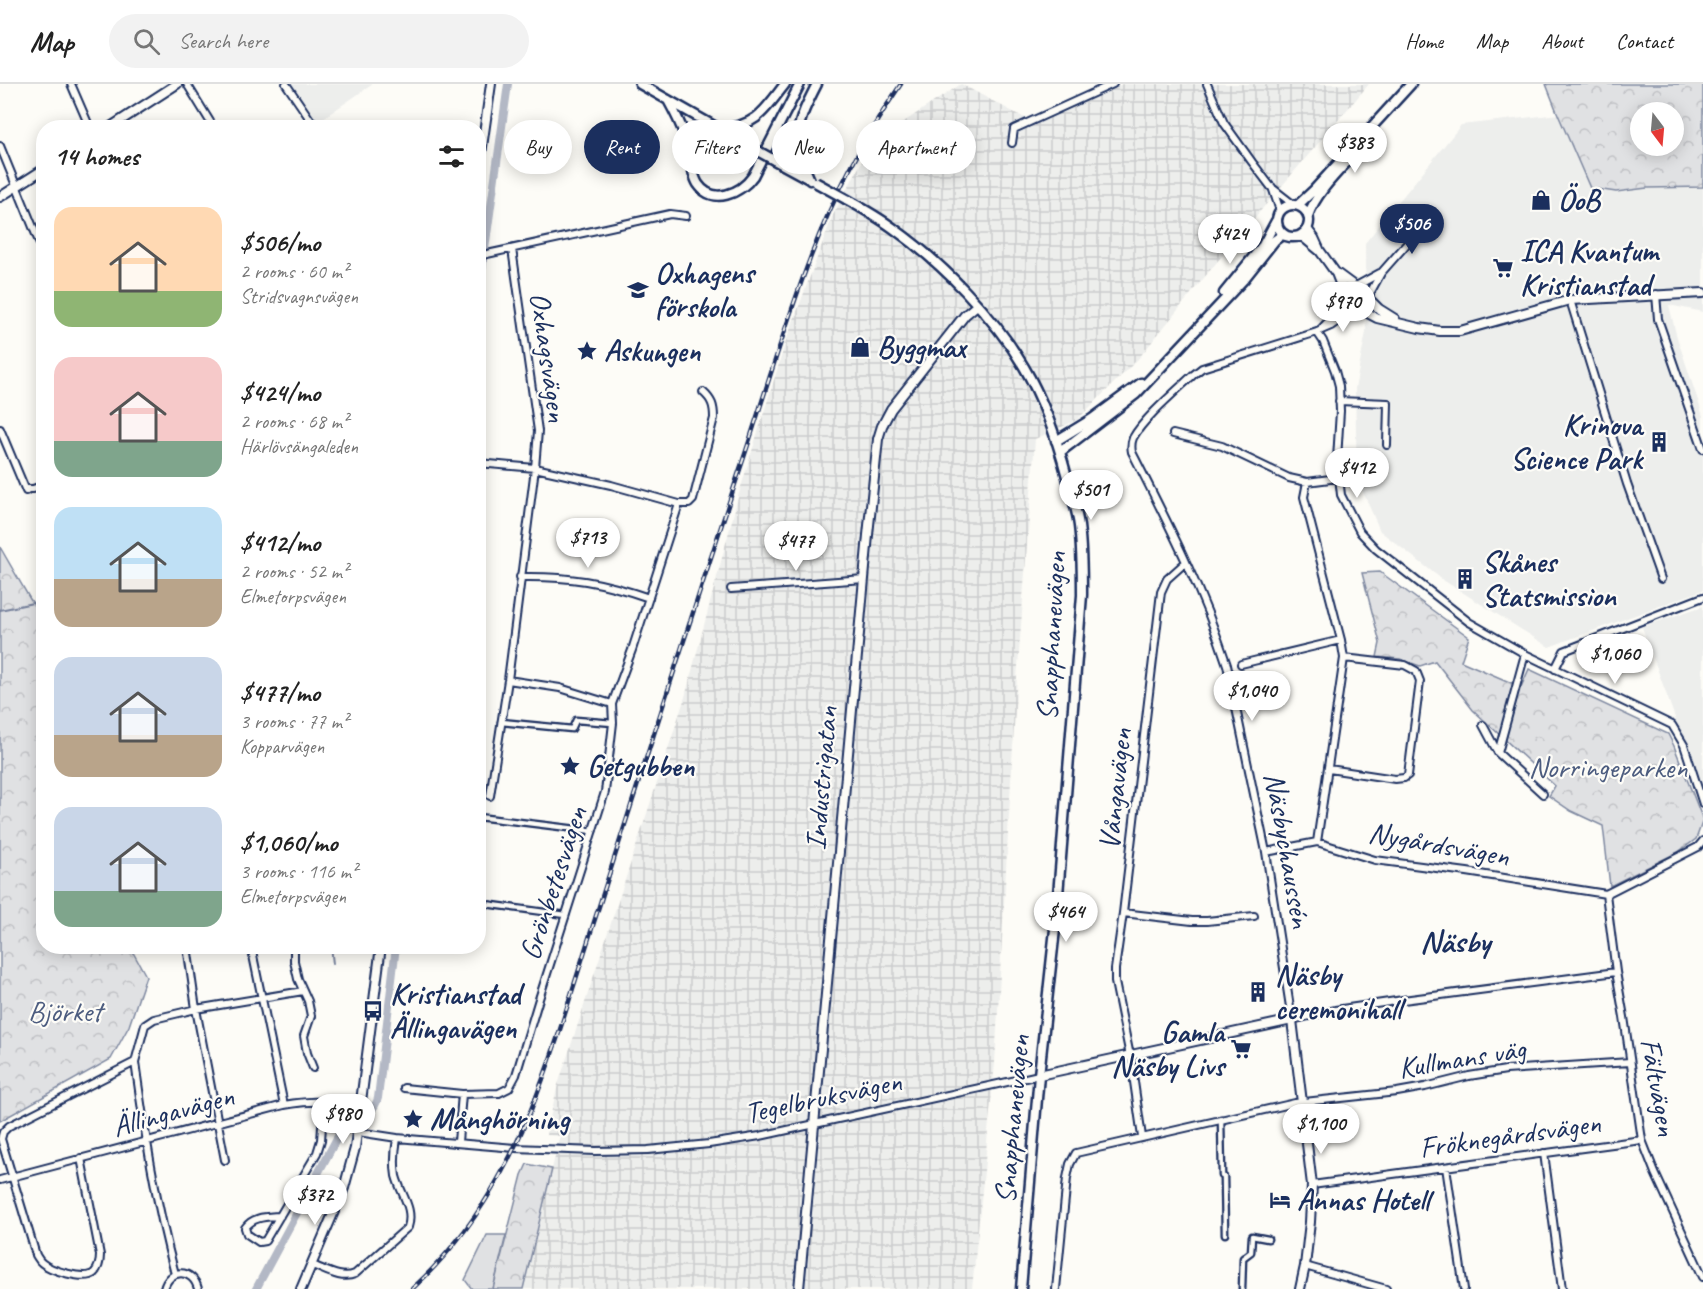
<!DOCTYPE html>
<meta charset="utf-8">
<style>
body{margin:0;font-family:Caveat,sans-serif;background:#f2f2f2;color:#222;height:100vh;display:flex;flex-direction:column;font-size:22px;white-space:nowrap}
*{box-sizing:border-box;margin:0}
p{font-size:20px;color:#767676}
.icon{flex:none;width:33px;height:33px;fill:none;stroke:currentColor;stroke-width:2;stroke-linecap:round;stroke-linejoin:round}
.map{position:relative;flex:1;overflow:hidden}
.details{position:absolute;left:36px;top:36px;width:450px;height:834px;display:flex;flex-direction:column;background:#fff;border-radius:24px;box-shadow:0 3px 15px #0003}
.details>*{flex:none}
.hud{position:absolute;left:504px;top:36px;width:570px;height:54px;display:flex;gap:12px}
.needle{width:39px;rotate:164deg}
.buttons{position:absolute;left:1630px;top:18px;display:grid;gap:12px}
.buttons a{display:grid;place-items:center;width:54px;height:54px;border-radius:50%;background:#fff;box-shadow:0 3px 15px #0003;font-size:30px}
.price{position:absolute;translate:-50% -51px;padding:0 14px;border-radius:21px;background:#fff;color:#222;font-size:20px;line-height:39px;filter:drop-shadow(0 2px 3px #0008)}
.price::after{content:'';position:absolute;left:50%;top:36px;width:18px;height:14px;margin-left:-9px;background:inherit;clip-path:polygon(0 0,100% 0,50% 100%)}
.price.selected{background:#1b2f5e;color:#fff}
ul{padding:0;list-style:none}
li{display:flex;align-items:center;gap:18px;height:150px;padding:0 18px}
li span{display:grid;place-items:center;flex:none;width:168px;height:120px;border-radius:18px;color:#555}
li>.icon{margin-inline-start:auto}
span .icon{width:72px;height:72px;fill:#fffc;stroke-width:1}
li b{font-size:26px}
h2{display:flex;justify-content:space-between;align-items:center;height:72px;padding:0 18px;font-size:26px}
.pill{padding:0 21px;border-radius:27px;background:#fff;box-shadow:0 3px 15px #0003;font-size:21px;line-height:54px}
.pill.selected{background:#1b2f5e;color:#fff}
header{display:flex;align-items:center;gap:36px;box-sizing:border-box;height:84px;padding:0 30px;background:#fff;border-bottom:2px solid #e0e0e0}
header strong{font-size:28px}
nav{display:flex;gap:33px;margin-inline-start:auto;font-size:21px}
.search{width:420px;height:54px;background:#f2f2f2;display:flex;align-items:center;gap:15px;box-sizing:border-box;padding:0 21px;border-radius:33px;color:#767676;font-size:22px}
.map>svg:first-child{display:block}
.built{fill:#edeeec}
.industrial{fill:url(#industrial-grid)}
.green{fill:#e0e1e3;stroke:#7e88a0;stroke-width:1.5}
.forest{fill:url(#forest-crowns);stroke:#7e88a0;stroke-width:1.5;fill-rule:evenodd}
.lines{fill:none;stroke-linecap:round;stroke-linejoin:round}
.stream{stroke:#76819c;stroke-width:2}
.canal{stroke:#b3b8c5;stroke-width:8}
.pedestrian-casing{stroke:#1b2f5e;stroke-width:9}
.minor-casing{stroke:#1b2f5e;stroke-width:10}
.tertiary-casing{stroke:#1b2f5e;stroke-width:12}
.secondary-casing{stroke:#1b2f5e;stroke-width:13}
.pedestrian{stroke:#fdfcf7;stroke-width:4.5}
.minor{stroke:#fdfcf7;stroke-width:6}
.tertiary{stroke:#fdfcf7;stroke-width:8}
.secondary{stroke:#fdfcf7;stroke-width:8}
.rail-casing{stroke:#1b2f5e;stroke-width:4.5}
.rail{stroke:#fdfcf7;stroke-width:2;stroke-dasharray:7;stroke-linecap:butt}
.secondary-bridge-casing{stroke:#1b2f5e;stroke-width:13;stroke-linecap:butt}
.secondary-bridge{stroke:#fdfcf7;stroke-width:8}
.labels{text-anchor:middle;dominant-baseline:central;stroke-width:4.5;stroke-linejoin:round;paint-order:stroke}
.poi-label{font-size:30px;font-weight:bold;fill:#1b2f5e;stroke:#fdfcf7;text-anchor:start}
.street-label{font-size:30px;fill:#1b2f5e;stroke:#fdfcf7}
.park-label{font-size:30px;fill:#4c5c7f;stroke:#fdfcf7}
.neighbourhood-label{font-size:32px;font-weight:bold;fill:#1b2f5e;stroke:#fdfcf7}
</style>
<header>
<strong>Map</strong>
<div class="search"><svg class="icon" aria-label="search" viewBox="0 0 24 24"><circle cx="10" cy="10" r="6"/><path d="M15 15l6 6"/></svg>Search here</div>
<nav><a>Home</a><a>Map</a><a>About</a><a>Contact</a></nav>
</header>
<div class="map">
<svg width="1703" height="1205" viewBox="0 0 1703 1205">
<defs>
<pattern id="industrial-grid" width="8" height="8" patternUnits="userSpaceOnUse" patternTransform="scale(1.5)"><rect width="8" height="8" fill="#edeeec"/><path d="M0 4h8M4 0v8" fill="none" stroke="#cbcccd"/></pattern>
<pattern id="forest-crowns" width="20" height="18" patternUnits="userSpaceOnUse" patternTransform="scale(1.5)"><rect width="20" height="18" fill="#e0e1e3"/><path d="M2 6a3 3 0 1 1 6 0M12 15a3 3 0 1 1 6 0" fill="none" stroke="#c0c1c5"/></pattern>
</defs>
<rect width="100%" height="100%" fill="#fdfcf7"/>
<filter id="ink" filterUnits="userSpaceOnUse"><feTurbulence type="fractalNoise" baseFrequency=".0167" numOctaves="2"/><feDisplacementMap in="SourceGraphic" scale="12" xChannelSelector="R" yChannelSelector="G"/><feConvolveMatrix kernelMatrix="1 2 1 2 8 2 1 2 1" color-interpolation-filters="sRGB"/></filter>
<g filter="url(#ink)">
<!-- built -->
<path class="built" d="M290 0H373L316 39Z
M1559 30 1703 100V228L1669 221 1676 250 1703 332V506L1549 563 1443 496 1380 447 1357 394 1355 305 1366 248 1365 159 1461 41Z
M1703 522V711L1642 543Z"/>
<!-- industrial -->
<path class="industrial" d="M961 0 1036 40 1122 0H1369L1221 173 1138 275 1077 336 1035 355 1016 608 995 979 972 1205H523L560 1052 546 1051 557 1004 685 613 740 406 786 257 833 131 872 59Z"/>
<!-- green -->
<path class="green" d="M487 1151H506L493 1205H472L465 1196Z"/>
<!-- forest -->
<path class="forest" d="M1546 0H1703V103L1647 104 1616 108 1590 104 1557 28ZM1674 28V62H1641V28Z
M0 463 30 515 43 535 44 862 130 863 146 892 129 942 111 975 0 1037Z
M1380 488 1469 553 1461 577 1521 603 1529 585 1668 650 1674 662 1703 736 1696 755 1678 768 1610 802 1603 742 1571 727 1549 712 1555 702 1473 626 1435 577 1420 582 1400 575 1377 573 1380 559 1362 489Z
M527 1080 552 1085 523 1205H493L522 1091Z"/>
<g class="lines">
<!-- stream -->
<path class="stream" d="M0 526 42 517 44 520
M331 862 333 880"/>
<!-- canal -->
<path class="canal" d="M478 215 508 0
M256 1205 344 1041C356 1025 372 1036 378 1014L396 862"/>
<!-- pedestrian casing -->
<g class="pedestrian-casing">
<path id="pedestrian" d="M501 638 572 645 576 636 613 639
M478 733 593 747
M478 819 566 831
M1221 1035 1222 1092 1224 1093 1225 1150
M1242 1205 1243 1174 1251 1168 1252 1152 1268 1155"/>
</g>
<!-- minor casing -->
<g class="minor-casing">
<path id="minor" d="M71 0 90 44
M187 0 214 44
M286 0 316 44
M1207 0 1224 39 1252 78 1271 103 1294 121
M1012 59 1014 45 1113 0
M0 62 44 170
M1272 103 1280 127
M478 172 670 130 686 132
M1358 201 1380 189
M1656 210 1658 235 1703 365
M1369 211 1381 189 1426 138
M1570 216 1627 400 1661 495
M1354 225 1331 242 1317 248 1202 284 1193 291C1176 307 1143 335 1133 354 1131 359 1131 363 1132 368 1167 437 1203 507 1227 581L1266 768 1292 936 1335 926 1403 916 1616 888
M1322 244 1335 230 1345 216
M1317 248 1323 257 1335 287 1339 302 1340 327 1337 375 1341 411 1360 448 1376 465 1469 538 1525 570 1672 641 1684 661 1703 720
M1339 317 1388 319 1387 361
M0 345 26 407 27 405H33L44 401
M1173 350 1222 362 1289 394 1307 398 1338 394
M478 379 535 384 611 401 679 420H689L693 416 714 334C714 322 712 316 703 308
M1307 398 1304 413 1341 556 1344 574 1317 758
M520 493C570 492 603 498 649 514
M731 505 864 495
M1241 580 1341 556
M1555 585 1564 567 1703 513
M508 596 560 604 612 620
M1483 641 1498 669 1543 710
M1498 669 1525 570
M1329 685 1395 695 1404 694 1408 691 1420 597 1416 587 1405 581 1344 574
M490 712 508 596 535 384 538 347 512 165
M1266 768 1317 758 1375 776 1467 788 1606 810
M1606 810 1616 888 1624 933 1642 1056 1655 1089 1703 1193
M1606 810 1698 763 1703 757
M1123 829 1192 837H1207L1254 832
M187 862 196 925 225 1076
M251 862 284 1021
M294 862V877L298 895 308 917 311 932 304 952 307 969 313 984
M135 978C145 1050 156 1120 175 1190
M404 1004 462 1010 499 1009 509 1004 516 991 538 918 605 708 613 639 612 620 632 566 679 420
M358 1048 397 1054 515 1064 596 1067 648 1066 709 1060 760 1052 1039 991
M1142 1053 1131 977 1115 898V885L1123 829 1161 508 1167 495 1186 478
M458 1058 462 1010
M1544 1069 1562 1205
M81 1074 100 1171C100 1178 99 1184 94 1189 85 1197 50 1186 42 1179 39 1177 38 1174 36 1171L1 1055 3 1048 9 1042 135 978 145 941 154 935 196 925 303 907
M1446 1083 1464 1205
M0 1096 284 1021C310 1016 335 1017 361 1019
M1312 1101 1642 1056
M280 1132C267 1133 253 1132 245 1144L247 1150 259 1158 265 1157 317 1069 321 1056 324 1017
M312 1181C326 1186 341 1196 355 1190L408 1143C414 1124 401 1111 396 1092 394 1080 395 1066 397 1054
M1305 1182 1386 1205
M164 1205C169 1184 193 1184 198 1205
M1056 1205 1067 1094 1070 1080 1076 1069 1295 1019 1397 1008 1425 1003 1469 992 1506 986 1630 978"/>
</g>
<!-- tertiary casing -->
<g class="tertiary-casing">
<path id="tertiary" d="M109 44 177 0
M478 91 491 0
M0 113 44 85
M1307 145 1314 154 1319 165
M1294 153H1303L1320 167 1335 188 1354 202
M1336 189 1345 212
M1345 214a12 12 0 1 1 24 0a12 12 0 1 1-24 0Z
M1369 215 1379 225 1395 235
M1360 225 1377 234 1419 244 1440 247H1460L1570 216 1703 209
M1039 991 1292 936 1312 1101 1310 1138 1305 1182 1300 1205
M301 1205 344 1104 355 1064 381 862
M799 1205 868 451 878 355 882 342 891 325 965 231 977 221"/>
</g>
<!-- secondary casing -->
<g class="secondary-casing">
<path id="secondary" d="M640 0 756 66
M668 16C674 27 680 38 684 50 688 64 691 89 698 100 713 122 741 109 753 92L800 0
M721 45C757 42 765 26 785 0
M774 76 809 95
M692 84C707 54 722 59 750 64
M810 96C790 54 797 39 817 0
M846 115C862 124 878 133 893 144 941 178 994 232 1024 283 1044 317 1057 355 1067 393 1071 409 1077 426 1079 442 1082 465 1082 488 1082 511L1056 836 1039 991 1021 1205
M1277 137a16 16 0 1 1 32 0a16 16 0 1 1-32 0Z
M1298 121 1314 106 1411 0
M1308 132C1316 108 1341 85 1358 66
M1224 209 1263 161 1276 137
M1056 357 1092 335 1141 299
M1060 368 1136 310 1244 195 1275 156 1282 151 1290 153"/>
</g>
<!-- pedestrian -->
<use href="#pedestrian" class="pedestrian"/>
<!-- minor -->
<use href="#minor" class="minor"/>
<!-- tertiary -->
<use href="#tertiary" class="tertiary"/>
<!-- secondary -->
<use href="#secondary" class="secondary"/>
<!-- rail casing -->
<g class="rail-casing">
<path id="rail" d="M412 1205C488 1135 525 1051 557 955 617 765 677 575 740 385 764 314 784 242 811 172 834 111 864 54 901 0"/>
</g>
<!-- rail -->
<use href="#rail" class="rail"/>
<!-- secondary-bridge casing -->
<g class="secondary-bridge-casing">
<path id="secondary-bridge" d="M756 66 774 76
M815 98 846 115"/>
</g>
<!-- secondary-bridge -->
<use href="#secondary-bridge" class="secondary-bridge"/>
</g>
</g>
<!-- icons -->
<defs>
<g id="shop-bare" transform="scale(1.62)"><path d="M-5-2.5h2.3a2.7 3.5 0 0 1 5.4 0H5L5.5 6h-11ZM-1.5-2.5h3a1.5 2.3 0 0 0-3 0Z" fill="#1b2f5e" stroke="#fdfcf7" stroke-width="2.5" paint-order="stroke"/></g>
<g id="supermarket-bare" transform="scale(1.62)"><path d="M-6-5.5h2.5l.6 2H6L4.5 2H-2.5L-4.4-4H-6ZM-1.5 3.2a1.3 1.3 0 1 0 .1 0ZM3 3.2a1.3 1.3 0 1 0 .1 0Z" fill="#1b2f5e" stroke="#fdfcf7" stroke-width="2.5" paint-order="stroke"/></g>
<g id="school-bare" transform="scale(1.62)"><path d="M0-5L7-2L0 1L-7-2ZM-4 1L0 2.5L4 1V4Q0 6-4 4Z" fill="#1b2f5e" stroke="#fdfcf7" stroke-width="2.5" paint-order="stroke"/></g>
<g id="sight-bare" transform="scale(1.62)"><path d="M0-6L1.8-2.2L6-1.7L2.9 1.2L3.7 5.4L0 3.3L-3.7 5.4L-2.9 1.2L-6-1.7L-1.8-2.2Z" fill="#1b2f5e" stroke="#fdfcf7" stroke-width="2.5" paint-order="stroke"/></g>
<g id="building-bare" transform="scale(1.62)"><path d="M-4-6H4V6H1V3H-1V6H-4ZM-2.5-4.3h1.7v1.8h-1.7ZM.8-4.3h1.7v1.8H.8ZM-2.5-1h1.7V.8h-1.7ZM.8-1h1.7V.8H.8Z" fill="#1b2f5e" stroke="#fdfcf7" stroke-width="2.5" paint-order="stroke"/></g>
<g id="bus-bare" transform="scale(1.62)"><path d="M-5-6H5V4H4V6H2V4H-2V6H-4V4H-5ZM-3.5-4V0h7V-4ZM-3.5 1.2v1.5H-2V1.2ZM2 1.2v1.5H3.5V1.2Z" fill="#1b2f5e" stroke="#fdfcf7" stroke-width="2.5" paint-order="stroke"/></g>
<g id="hotel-bare" transform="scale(1.62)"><path d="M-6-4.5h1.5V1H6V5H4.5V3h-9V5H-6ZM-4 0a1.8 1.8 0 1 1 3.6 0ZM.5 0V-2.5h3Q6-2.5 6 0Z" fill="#1b2f5e" stroke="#fdfcf7" stroke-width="2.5" paint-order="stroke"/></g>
</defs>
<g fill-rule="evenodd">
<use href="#shop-bare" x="1541" y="116"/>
<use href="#supermarket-bare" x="1503" y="184"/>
<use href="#school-bare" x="638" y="206"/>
<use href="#shop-bare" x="860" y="263"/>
<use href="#sight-bare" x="587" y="267"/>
<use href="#building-bare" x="1659" y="358"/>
<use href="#building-bare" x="1465" y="495"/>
<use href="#sight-bare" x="570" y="682"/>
<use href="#building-bare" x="1258" y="908"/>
<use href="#bus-bare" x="373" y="927"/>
<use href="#supermarket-bare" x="1241" y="965"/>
<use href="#sight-bare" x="413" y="1035"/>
<use href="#hotel-bare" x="1280" y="1116"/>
</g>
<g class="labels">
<!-- poi labels -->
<g class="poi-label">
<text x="1558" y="116">ÖoB</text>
<text x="1520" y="167">ICA Kvantum<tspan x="1520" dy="34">Kristianstad</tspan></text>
<text x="655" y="189">Oxhagens<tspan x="655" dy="34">förskola</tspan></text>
<text x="877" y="263">Byggmax</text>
<text x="604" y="267">Askungen</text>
<text x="1642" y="341" text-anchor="end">Krinova<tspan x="1642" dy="34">Science Park</tspan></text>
<text x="1482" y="478">Skånes<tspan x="1482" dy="34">Statsmission</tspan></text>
<text x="587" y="682">Getgubben</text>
<text x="1275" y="891">Näsby<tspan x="1275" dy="34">ceremonihall</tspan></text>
<text x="390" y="910">Kristianstad<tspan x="390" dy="34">Ällingavägen</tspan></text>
<text x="1224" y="948" text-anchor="end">Gamla<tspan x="1224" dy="34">Näsby Livs</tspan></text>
<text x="430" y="1035">Månghörning</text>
<text x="1297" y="1116">Annas Hotell</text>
</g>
<!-- street labels -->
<g class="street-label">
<text transform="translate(549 273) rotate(82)">Oxhagsvägen</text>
<text transform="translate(1051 552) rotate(-87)">Snapphanevägen</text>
<text transform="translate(821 694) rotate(-85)">Industrigatan</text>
<text transform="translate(1115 705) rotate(-84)">Vångavägen</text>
<text transform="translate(1439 760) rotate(10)">Nygårdsvägen</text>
<text transform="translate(1288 766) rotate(80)">Näsbychaussén</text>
<text transform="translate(553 799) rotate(-72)">Grönbetesvägen</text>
<text transform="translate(1462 974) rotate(-9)">Kullmans väg</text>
<text transform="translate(1659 1003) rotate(80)">Fältvägen</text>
<text transform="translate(823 1013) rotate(-12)">Tegelbruksvägen</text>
<text transform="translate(173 1027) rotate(-15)">Ällingavägen</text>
<text transform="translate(1012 1035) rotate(-85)">Snapphanevägen</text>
<text transform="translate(1510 1051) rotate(-8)">Fröknegårdsvägen</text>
</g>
<!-- park labels -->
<g class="park-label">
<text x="1608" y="683">Norringeparken</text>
<text x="65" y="927">Björket</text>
</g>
<!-- neighbourhood labels -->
<g class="neighbourhood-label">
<text x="1455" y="857">Näsby</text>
</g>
</g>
</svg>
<div class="buttons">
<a><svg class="needle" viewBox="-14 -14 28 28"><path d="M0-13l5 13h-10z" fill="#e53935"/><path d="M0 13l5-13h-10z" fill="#767676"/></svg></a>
</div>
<b class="price" style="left:1355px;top:90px">$383</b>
<b class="price selected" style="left:1412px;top:171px">$506</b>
<b class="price" style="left:1230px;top:181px">$424</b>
<b class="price" style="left:1343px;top:249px">$970</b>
<b class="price" style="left:1357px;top:415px">$412</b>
<b class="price" style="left:1091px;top:437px">$501</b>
<b class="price" style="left:588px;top:485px">$713</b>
<b class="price" style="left:796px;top:488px">$477</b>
<b class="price" style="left:1615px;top:601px">$1,060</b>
<b class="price" style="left:1252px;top:638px">$1,040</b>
<b class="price" style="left:1066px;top:859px">$464</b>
<b class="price" style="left:343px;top:1061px">$980</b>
<b class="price" style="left:1321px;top:1071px">$1,100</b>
<b class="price" style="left:315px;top:1142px">$372</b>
<div class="hud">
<a class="pill">Buy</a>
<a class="pill selected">Rent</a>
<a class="pill">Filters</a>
<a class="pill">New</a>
<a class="pill">Apartment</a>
</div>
<section class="details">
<h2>14 homes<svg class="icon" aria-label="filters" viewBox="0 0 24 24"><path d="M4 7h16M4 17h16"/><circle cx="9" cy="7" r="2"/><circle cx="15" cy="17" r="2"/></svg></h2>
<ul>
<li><span style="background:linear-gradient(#ffd9b3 70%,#8fb573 0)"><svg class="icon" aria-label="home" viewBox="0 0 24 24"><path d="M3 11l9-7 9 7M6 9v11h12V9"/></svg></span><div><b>$506/mo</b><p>2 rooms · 60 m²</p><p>Stridsvagnsvägen</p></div></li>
<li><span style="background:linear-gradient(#f6c9c9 70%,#7fa58c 0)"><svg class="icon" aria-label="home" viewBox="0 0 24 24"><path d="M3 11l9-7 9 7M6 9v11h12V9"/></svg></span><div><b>$424/mo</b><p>2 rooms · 68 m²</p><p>Härlövsängaleden</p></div></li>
<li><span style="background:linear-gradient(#bfe0f5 60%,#b9a48a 0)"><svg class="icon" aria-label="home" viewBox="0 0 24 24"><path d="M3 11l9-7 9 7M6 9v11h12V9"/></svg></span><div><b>$412/mo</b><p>2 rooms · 52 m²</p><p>Elmetorpsvägen</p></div></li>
<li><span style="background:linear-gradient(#c9d6e8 65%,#b9a48a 0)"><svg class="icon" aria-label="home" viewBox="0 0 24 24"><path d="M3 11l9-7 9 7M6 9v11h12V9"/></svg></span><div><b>$477/mo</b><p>3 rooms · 77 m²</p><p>Kopparvägen</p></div></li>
<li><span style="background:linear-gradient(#c9d6e8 70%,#7fa58c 0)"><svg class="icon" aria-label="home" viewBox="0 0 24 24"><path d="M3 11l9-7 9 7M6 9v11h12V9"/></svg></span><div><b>$1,060/mo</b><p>3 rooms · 116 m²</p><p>Elmetorpsvägen</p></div></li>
</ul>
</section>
</div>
